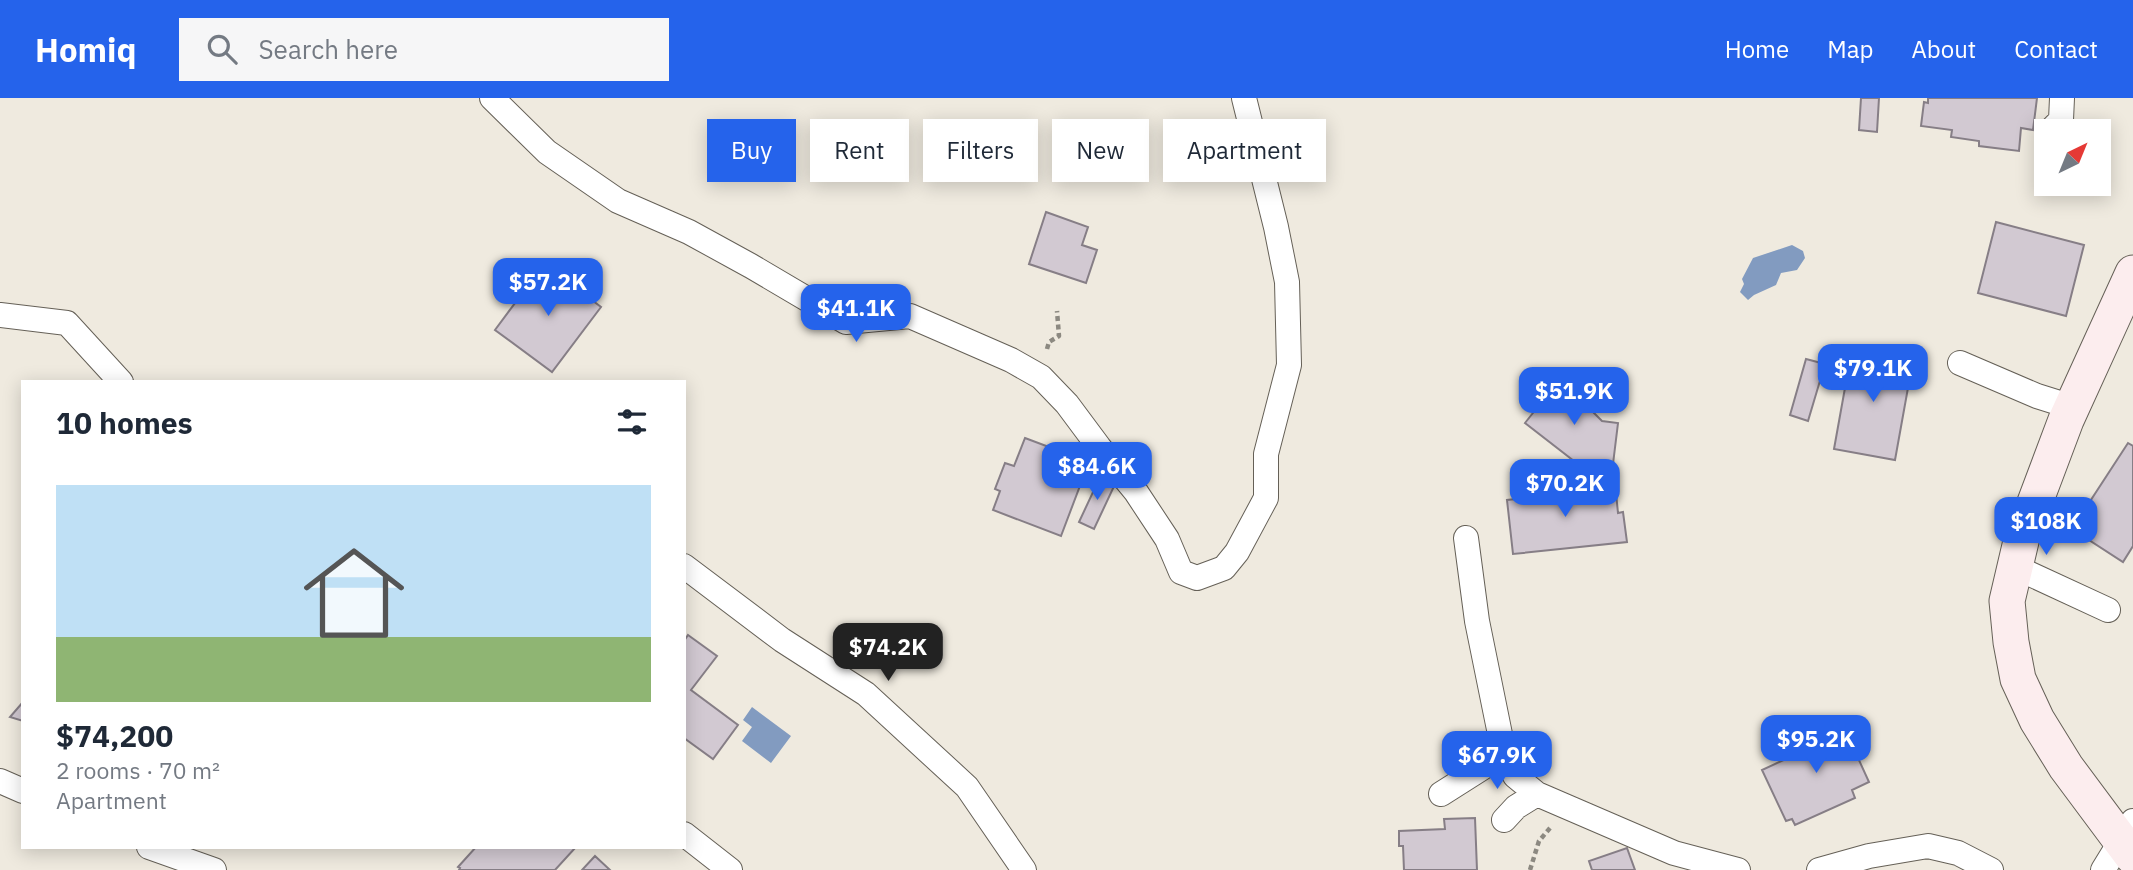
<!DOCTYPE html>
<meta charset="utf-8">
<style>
body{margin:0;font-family:"IBM Plex Sans",sans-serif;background:#f6f6f7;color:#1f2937;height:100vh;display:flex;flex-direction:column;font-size:26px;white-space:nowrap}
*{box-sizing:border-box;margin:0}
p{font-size:23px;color:#747a83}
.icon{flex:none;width:38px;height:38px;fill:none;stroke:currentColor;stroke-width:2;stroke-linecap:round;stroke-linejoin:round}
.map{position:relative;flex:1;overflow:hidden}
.side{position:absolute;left:21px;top:282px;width:665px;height:469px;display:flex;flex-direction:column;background:#fff;border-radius:0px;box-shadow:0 4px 18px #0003}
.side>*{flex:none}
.guide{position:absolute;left:707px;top:21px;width:665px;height:63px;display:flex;gap:14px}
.needle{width:46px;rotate:43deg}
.fabs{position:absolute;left:2034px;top:21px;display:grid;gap:14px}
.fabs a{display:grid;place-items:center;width:77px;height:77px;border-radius:0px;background:#fff;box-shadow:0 4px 18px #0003;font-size:35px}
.price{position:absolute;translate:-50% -60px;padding:0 16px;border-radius:14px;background:#2563eb;color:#fff;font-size:23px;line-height:46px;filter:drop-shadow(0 2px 4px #0008)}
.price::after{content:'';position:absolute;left:50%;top:42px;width:21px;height:16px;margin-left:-10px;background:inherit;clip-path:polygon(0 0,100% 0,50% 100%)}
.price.current{background:#222;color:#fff}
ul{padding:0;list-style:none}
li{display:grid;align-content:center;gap:14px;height:371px;padding:0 35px}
li span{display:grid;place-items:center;height:217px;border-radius:0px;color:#555}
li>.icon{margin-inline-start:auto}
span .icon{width:126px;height:126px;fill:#fffc;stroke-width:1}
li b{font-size:30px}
h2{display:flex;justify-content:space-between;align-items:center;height:84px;padding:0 35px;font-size:30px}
.pill{padding:0 24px;border-radius:0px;background:#fff;box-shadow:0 4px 18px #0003;font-size:24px;line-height:63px}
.pill.current{background:#2563eb;color:#fff}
header{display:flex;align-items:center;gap:42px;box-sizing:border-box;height:98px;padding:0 35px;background:#2563eb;color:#fff}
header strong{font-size:33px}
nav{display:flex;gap:38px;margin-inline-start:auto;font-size:24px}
.search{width:490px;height:63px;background:#f6f6f7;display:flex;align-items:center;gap:18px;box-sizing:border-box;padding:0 24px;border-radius:0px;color:#747a83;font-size:26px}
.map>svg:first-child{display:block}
.water{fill:#829bc0}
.building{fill:#d2c9d2;stroke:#867e86;stroke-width:2}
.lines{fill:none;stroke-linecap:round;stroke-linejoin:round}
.minor-casing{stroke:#656057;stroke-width:26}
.secondary-casing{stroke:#656057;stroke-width:37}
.path{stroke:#8c8981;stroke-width:4.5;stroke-dasharray:5 3.5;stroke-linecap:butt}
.minor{stroke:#fff;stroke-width:24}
.secondary{stroke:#fcedee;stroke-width:35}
</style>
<header>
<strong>Homiq</strong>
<div class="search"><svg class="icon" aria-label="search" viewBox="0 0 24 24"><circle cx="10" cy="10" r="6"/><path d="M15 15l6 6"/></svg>Search here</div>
<nav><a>Home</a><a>Map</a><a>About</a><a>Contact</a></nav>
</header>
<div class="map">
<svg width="2133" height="772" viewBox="0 0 2133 772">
<rect width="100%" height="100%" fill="#efeadf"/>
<!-- water -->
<path class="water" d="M1792 147 1803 153 1805 160 1797 172 1781 175 1776 187 1754 197 1748 202 1740 194 1744 186 1742 181 1753 160Z
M752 609 791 638 771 665 742 643 752 629 743 622Z"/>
<!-- building -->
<path class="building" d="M1861 0H1879L1877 34 1859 32Z
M1928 0H2037L2033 32 2021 30 2019 53 1979 48V43L1951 39 1952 32 1921 28 1924 4 1928 5Z
M1046 114 1088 129 1082 147 1097 152 1086 185 1029 166Z
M1996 124 2084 147 2066 218 1978 195Z
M544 166 601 209 552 274 495 232Z
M1852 251 1913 262 1895 362 1834 351Z
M1806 261 1825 266 1808 323 1790 317Z
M1560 281 1602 323 1618 325 1613 366 1574 363 1525 325Z
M1025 340 1089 364 1061 438 993 412 1000 393 995 391 1005 365 1014 368Z
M2128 345 2133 348V448L2123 464 2072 431Z
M1101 377 1116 384 1094 431 1079 424Z
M1588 382 1590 398 1616 395 1618 415 1623 414 1627 444 1513 456 1507 402 1537 399 1536 388Z
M688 537 717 558 691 592 738 627 713 661 684 640V543Z
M23 604V623L10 619Z
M1842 625 1869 684 1852 692 1855 700 1795 727 1792 721 1786 723 1762 672 1788 660 1784 652Z
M1475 720 1477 772H1404L1403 748H1399V733L1445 731 1444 721Z
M476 749H576L555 772H459L460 770 458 769Z
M1627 750 1635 772H1592L1589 763Z
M595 758 610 772H582Z"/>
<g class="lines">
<!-- minor casing -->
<g class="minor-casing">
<path id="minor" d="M492 0 547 54 618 103 689 134 751 168 846 224 910 218 1011 262 1041 279 1067 306 1099 349 1136 394 1167 441 1181 474 1197 480 1224 470 1237 454 1266 400V356L1289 267 1287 184 1276 129 1244 0
M2050 33 2061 22 2062 0
M0 217 67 225 121 284
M1960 265 2037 298 2072 309
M1466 440 1477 523 1504 656 1515 678 1537 696 1674 755 1738 772
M684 468 782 542 866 596 967 689 1024 772
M2015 469 2108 512
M0 683 23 693
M1441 696 1504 656
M1504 722 1516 709 1537 696
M684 736 730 772
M149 749 214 772
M1819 772 1869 758 1928 748 1958 755 1991 772
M2103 772 2133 723"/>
</g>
<!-- secondary casing -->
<g class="secondary-casing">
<path id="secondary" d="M2133 175 2066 322 2022 439 2007 503 2011 544 2018 581 2037 622 2066 669 2133 759"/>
</g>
<!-- path -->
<path class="path" d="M1047 251 1049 244 1059 238 1057 213
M1530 772 1539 743 1550 730"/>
<!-- minor -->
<use href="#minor" class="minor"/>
<!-- secondary -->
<use href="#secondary" class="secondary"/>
</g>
</svg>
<div class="fabs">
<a><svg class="needle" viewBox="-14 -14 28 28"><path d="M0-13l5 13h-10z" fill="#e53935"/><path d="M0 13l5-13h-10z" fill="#747a83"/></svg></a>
</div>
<b class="price" style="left:548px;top:220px">$57.2K</b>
<b class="price" style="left:856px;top:246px">$41.1K</b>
<b class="price" style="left:1873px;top:306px">$79.1K</b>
<b class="price" style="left:1574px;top:329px">$51.9K</b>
<b class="price" style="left:1097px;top:404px">$84.6K</b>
<b class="price" style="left:1565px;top:421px">$70.2K</b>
<b class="price" style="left:2046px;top:459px">$108K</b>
<b class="price current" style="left:888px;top:585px">$74.2K</b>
<b class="price" style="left:1816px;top:677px">$95.2K</b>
<b class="price" style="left:1497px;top:693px">$67.9K</b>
<div class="guide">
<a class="pill current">Buy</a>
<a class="pill">Rent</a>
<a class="pill">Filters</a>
<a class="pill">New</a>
<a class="pill">Apartment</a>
</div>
<section class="side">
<h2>10 homes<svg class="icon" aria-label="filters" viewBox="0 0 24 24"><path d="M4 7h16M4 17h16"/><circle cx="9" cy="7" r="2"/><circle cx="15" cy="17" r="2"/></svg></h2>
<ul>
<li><span style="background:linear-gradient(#bfe0f5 70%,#8fb573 0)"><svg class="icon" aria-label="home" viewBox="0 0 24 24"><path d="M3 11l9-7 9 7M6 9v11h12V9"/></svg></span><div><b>$74,200</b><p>2 rooms · 70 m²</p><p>Apartment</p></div></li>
</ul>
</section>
</div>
